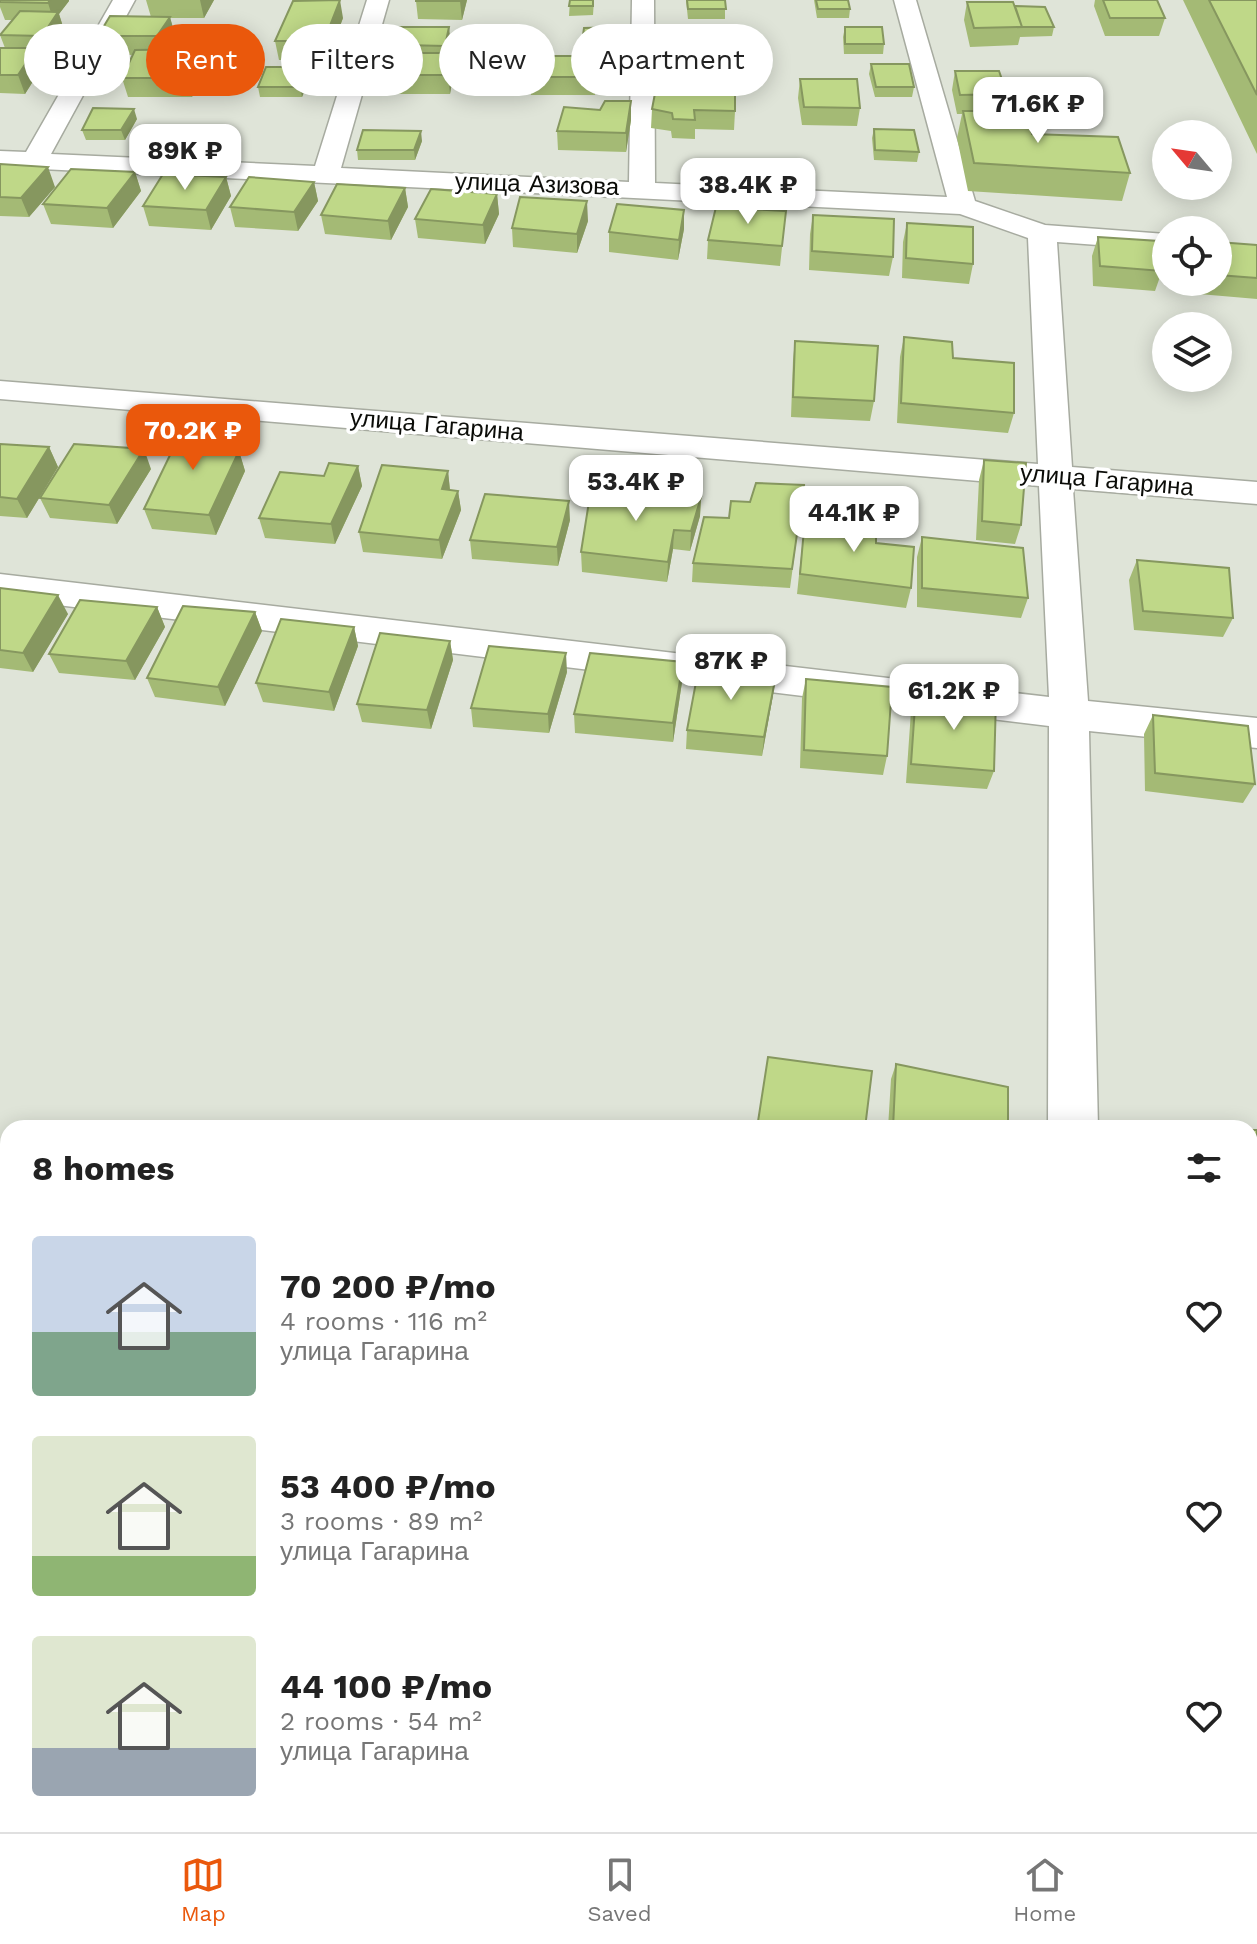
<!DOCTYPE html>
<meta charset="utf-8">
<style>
body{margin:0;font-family:"Work Sans",sans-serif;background:#f2f2f2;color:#222;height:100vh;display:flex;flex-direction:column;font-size:30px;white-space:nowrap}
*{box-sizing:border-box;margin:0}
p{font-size:26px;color:#767676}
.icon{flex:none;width:44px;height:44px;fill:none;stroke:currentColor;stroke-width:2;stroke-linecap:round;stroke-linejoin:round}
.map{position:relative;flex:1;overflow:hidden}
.details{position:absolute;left:0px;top:1120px;width:1258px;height:712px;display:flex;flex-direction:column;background:#fff;border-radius:24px 24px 0 0;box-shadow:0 4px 20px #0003}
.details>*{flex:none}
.hud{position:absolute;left:24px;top:24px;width:800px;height:72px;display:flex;gap:16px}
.needle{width:52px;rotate:299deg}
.fabs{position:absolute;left:1152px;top:120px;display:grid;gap:16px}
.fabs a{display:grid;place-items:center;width:80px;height:80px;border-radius:50%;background:#fff;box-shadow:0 4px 20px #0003;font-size:40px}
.price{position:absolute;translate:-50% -68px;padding:0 18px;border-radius:16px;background:#fff;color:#222;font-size:26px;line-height:52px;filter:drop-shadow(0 2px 4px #0008)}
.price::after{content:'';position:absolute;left:50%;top:48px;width:24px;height:18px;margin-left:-12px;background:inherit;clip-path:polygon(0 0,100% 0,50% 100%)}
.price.on{background:#ea580c;color:#fff}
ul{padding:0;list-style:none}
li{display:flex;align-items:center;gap:24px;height:200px;padding:0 32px}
li span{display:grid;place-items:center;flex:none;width:224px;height:160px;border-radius:8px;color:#555}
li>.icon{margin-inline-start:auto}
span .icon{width:96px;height:96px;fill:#fffc;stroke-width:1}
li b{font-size:34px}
h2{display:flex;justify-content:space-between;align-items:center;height:96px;padding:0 32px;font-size:34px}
.pill{padding:0 28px;border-radius:36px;background:#fff;box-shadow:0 4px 20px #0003;font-size:28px;line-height:72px}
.pill.on{background:#ea580c;color:#fff}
.dock{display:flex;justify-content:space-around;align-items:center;height:112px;border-top:2px solid #e0e0e0;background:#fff;font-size:22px;color:#767676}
.dock a{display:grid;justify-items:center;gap:4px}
.dock .on{color:#ea580c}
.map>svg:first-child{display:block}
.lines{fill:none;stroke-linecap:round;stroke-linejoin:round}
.street-casing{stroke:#a7aba0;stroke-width:3}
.street{fill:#fff;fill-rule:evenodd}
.wall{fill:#a4ba75}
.shaded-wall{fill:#86975f}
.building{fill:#bfd888;stroke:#86975f;stroke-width:2}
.labels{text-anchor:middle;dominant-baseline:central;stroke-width:7;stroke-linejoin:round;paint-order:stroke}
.far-street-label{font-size:24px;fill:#0b0c08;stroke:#fff}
</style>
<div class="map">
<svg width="1257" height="1832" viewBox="0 0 1257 1832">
<rect width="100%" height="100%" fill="#dfe4d8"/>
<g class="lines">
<!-- street casing -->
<g class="street-casing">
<path id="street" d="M113 0H135L51 154 315 166 367 0H389L341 168 629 182 632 0H654L655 183 947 197 894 0H916L975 201 1045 225 1166 234V250L1057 242 1072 467 1257 482V504L1073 489 1088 701 1257 718V748L1089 731 1098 1128H1048L1049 726 0 598V574L1049 697 1039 486 0 399V381L1038 464 1028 238 960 214 0 167V151L26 152Z
M0 1165 8 1166V1214L0 1213Z
M1250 1344 1257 1345V1399L1250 1398Z
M1054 1824H1120V1832H1054Z"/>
</g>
<!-- street -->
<use href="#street" class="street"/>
</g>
<!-- wall -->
<path class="wall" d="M0 0H69V1L59 14 64 30 48 54H38L42 67 25 94 0 93V48H5L0 35 12 20H5L0 7Z
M146 0H214L204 18H170L175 35 166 49H198L203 67 192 97H128L122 78 133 55 104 54 98 36 151 17Z
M467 0 462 20 418 19 416 1Z
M570 0H594L593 15 569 16Z
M686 0H725V19H688Z
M814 0H848L850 9 849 18H817Z
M1095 0H1157L1165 18 1159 36H1105L1094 6Z
M1183 0H1257V154Z
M967 2 1015 6 1054 27 1052 36 1020 37 1018 45 970 47 964 20Z
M343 18 327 60H279L275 41Z
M618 27 617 50 582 51V42Z
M845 27 884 44 883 54H844L843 37Z
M700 30 740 44 739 54H731L730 83 735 111 734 130 695 129V139L672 138 671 131 651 128 652 109 654 96H653V78L696 59 700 53Z
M450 36 446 53 454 71 450 94H373L370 75 405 53 404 46H393L392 37Z
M596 56 595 95H531L530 77Z
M871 64 914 87 912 97H875L869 74Z
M309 67 311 76 302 97H260L258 87Z
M955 71 1007 94 1003 111 1032 134 1130 173 1122 201 968 191 957 138 962 114H957L952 90Z
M800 79 860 108 857 126 802 125 798 98Z
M1044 87 1095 108 1092 118 1046 117 1042 97Z
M631 101V120L626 152 558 150 557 131 600 110Z
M137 119 125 140H86L82 130Z
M874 129 919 152 917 162 874 160 872 138Z
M422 141 415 160H358L357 150Z
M0 164 55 187 29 217 0 216Z
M135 172 141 191 113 228 51 224 43 204Z
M226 177 231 196 211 230 149 226 143 206Z
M314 182 318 201 298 231 235 227 230 207Z
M405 188 408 207 391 240 325 234 321 215Z
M497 194 499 214 485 244 418 238 415 219Z
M684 210V229L678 260 609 252V232Z
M786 211 780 266 707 259 708 240Z
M813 215 893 257 889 276 809 270 810 234Z
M588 221 577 253 513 247 512 228Z
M907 223 973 264 969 284 902 278 903 242Z
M1098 237 1162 271 1155 291 1093 286 1092 256Z
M1218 242 1257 245V299L1199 294 1196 282H1218Z
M904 337 953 358 1014 413 1008 433 897 423 900 357Z
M795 341 874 401 870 421 791 417 793 360Z
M225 422 231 442 226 450 239 451 245 471 216 535 152 529 144 509Z
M0 444 49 447 58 467 27 518 0 516Z
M984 460 1021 525 1015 544 976 540 979 480Z
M358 466 362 486 335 544 265 538 259 518 324 476Z
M151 469 117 524 50 518 40 498Z
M448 471 450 490 458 491 461 510 442 559 363 552 359 532Z
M804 485 790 588 692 582 693 563 729 518 750 502Z
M701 497 700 516 690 551 673 549 667 582 582 572 581 552Z
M805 518 876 543 911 588 906 608 797 594Z
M570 520 558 566 472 559 470 540Z
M922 537 1028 598 1021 618 917 607V557Z
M1137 560 1233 618 1223 637 1134 630 1129 580Z
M0 588 68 614 33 672 0 668Z
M157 607 165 627 135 680 59 673 49 654Z
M255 612 262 631 225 706 155 697 147 678Z
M354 627 358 646 334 711 263 702 256 683Z
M450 641 453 660 431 729 362 722 357 704Z
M683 662 682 682 673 742 575 733 574 714Z
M567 672 549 733 473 727 471 708Z
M806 679 887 756 883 775 800 768 802 698Z
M916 692 994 771 987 789 906 783 911 711Z
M773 695 762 756 686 749 687 730Z
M1153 715 1255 784 1243 803 1145 791 1144 734Z
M896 1064 1008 1128H888L891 1079Z
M1250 1130H1257V1248L1250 1247Z
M1250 1401 1257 1402V1591H1250Z"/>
<!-- shaded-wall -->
<path class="shaded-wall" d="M50 0H69V1L59 14 64 30 48 54 42 36 53 19 48 3Z
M200 0H214L204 18Z
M340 0 343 18 327 60 324 41Z
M461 0H467L462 20 460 1Z
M170 17 175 35 162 55 157 36Z
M449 27 450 36 446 55 445 46Z
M36 48 42 67 25 94 18 75Z
M198 49 203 67 192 97 187 78Z
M453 53 454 71 450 94 448 75Z
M596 56V74L595 95V77Z
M309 67 311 76 302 97 300 87Z
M631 101V120L626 152V133Z
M134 109 137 119 125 140 121 130Z
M421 131 422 141 415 160 414 150Z
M48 167 55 187 29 217 21 198Z
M135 172 141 191 113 228 107 208Z
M226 177 231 196 211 230 206 210Z
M314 182 318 201 298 231 294 212Z
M405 188 408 207 391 240 388 221Z
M497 194 499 214 485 244 483 225Z
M587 201 588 221 577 253V234Z
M684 210V229L678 260 679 240Z
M225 422 231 442 215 469 209 449Z
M49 447 58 467 27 518 17 499Z
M144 449 151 469 117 524 109 505Z
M239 451 245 471 216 535 209 515Z
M358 466 362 486 335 544 331 524Z
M448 471 450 491 442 489Z
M458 491 461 510 442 559 439 540Z
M701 497 700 516 690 551 691 531Z
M569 501 570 520 558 566 557 547Z
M674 530 673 549 667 582 668 562Z
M58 595 68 614 33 672 23 653Z
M157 607 165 627 135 680 126 661Z
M255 612 262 631 225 706 218 687Z
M354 627 358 646 334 711 329 692Z
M450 641 453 660 431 729 427 710Z
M566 653 567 672 549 733 548 714Z
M683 662 682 682 673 742V723Z
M776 675 773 695 762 756 764 737Z"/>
<!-- building -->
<path class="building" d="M0 0H50L48 3 0 2Z
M297 0H330L297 1Z
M340 0 324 41H275L293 1Z
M416 0H461L460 1H416Z
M570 0H593V6H569Z
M687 0H725L726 9H688Z
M816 0H848L850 9H818Z
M1103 0H1157L1165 18H1110Z
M1209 0H1257V95Z
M967 2H1013L1022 27 974 28Z
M1015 6 1045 7 1054 27H1021H1022Z
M20 11 58 12 42 36 0 35Z
M110 16 170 17 157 36H98Z
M397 27H449L445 46 404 45 408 37H392Z
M618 27 617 41 582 42 584 28Z
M845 27H882L884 44H845Z
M700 30H739L740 44H700Z
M0 48H36L18 75H0Z
M198 49 187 78H122L135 50Z
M700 52H731V79L653 78 655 56 696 59Z
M377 53H453L448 75H370Z
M535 56H596L595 77H530Z
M871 64H909L914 87H876Z
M266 67H309L300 87H258Z
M955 71H999L1007 94 960 95Z
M800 79H857L860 108 804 107Z
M657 83H735V111L694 110 695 120 673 119 672 113 652 109Z
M1044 87 1090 88 1095 108 1048 107Z
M605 101H631L626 133 557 131 564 107 600 110Z
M93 108 134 109 121 130H82Z
M963 111H1027L1032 134 1118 137 1130 173 974 163Z
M874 129 914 130 919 152 875 150Z
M363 130 421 131 414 150H357Z
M0 164 48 167 21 198 0 197Z
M71 169 135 172 107 208 43 204Z
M163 174 226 177 206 210 143 206Z
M249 177 314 182 294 212 230 207Z
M337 184 405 188 388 221 321 215Z
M431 189 497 194 483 225 415 219Z
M520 197 587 201 577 234 512 228Z
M617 204 684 210 679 240 609 232Z
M716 207 786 211 782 246 708 240Z
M813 215 894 219 893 257 812 251Z
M907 223 973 227V264L906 258Z
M1098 237 1159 241 1162 271 1100 266Z
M1218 242 1257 245V278L1218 275Z
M904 337 952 342 953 358 1014 363V413L901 403Z
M795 341 878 346 874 401 793 397Z
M186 422H225L209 449 239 451 209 515 144 509Z
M0 444 49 447 17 499 0 497Z
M74 444 144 449 109 505 40 498Z
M984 460 1026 463 1021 525 982 521Z
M329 463 358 466 331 524 259 518 280 472 324 476Z
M382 465 448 471 442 489 458 491 439 540 359 532Z
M756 483 804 485 792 569 693 563 704 517 729 518 731 501 750 502Z
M591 489 701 497 691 531 674 530 668 562 581 552Z
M485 494 569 501 557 547 470 540Z
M805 518 876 525V543L914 547 911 588 800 574Z
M922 537 1023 548 1028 598 922 588Z
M1137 560 1229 568 1233 618 1143 611Z
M0 588 58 595 23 653 0 650Z
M80 600 157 607 126 661 49 654Z
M183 606 255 612 218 687 147 678Z
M281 619 354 627 329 692 256 683Z
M380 633 450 641 427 710 357 704Z
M489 646 566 653 548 714 471 708Z
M590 653 683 662 673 723 574 714Z
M699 666 776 675 764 737 687 730Z
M806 679 892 687 887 756 804 750Z
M916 692 996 699 994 771 911 764Z
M1153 715 1248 726 1255 784 1155 773Z
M768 1057 872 1071 865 1128H757Z
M896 1064 1008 1087V1128H893Z
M1206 1125 1234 1128H1206Z
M1250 1130H1257V1234L1250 1233Z
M1250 1401 1257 1402V1504L1250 1450Z"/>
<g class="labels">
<!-- far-street labels -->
<g class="far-street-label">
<text transform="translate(537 184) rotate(2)">улица Азизова</text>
<text transform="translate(437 425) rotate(5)">улица Гагарина</text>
<text transform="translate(1107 480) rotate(5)">улица Гагарина</text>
</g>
</g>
</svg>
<div class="fabs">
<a><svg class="needle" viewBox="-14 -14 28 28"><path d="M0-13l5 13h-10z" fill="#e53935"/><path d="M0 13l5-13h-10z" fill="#767676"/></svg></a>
<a><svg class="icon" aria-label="locate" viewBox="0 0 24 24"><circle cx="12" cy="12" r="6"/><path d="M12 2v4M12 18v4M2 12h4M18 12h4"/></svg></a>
<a><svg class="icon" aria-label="layers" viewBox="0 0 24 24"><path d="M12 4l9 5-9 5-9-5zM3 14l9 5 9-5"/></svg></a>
</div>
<b class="price" style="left:1038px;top:145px">71.6K ₽</b>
<b class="price" style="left:185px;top:192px">89K ₽</b>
<b class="price" style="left:748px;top:226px">38.4K ₽</b>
<b class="price on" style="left:193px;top:472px">70.2K ₽</b>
<b class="price" style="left:636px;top:523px">53.4K ₽</b>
<b class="price" style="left:854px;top:554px">44.1K ₽</b>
<b class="price" style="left:731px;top:702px">87K ₽</b>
<b class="price" style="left:954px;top:732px">61.2K ₽</b>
<div class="hud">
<a class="pill">Buy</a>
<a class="pill on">Rent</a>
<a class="pill">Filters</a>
<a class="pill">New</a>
<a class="pill">Apartment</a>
</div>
<section class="details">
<h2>8 homes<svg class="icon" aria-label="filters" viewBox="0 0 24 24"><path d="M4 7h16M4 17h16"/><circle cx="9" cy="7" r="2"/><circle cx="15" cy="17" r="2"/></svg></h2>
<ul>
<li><span style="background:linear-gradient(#c9d6e8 60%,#7fa58c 0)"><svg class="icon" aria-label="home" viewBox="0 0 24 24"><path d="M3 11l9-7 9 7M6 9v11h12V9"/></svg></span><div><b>70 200 ₽/mo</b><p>4 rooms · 116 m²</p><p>улица Гагарина</p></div><svg class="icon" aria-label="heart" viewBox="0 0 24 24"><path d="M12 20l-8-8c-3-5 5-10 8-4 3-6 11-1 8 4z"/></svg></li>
<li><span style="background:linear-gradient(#dfe7d0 75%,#8fb573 0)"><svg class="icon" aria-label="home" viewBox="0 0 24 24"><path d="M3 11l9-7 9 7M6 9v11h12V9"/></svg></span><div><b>53 400 ₽/mo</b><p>3 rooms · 89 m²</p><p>улица Гагарина</p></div><svg class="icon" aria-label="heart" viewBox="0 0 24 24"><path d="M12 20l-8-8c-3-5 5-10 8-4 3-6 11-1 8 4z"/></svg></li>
<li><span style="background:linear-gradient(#dfe7d0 70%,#9aa5b1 0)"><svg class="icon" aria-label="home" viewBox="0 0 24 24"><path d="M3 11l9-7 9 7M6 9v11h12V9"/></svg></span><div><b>44 100 ₽/mo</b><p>2 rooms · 54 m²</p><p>улица Гагарина</p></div><svg class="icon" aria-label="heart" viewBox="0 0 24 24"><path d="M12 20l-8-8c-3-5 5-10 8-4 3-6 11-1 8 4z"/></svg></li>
</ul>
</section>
</div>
<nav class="dock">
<a class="on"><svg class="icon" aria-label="map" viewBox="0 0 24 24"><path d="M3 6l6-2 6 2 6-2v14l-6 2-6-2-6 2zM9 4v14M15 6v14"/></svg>Map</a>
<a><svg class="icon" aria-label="saved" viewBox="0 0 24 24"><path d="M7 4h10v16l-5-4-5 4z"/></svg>Saved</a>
<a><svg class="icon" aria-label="home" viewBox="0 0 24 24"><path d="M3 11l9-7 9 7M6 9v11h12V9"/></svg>Home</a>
</nav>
